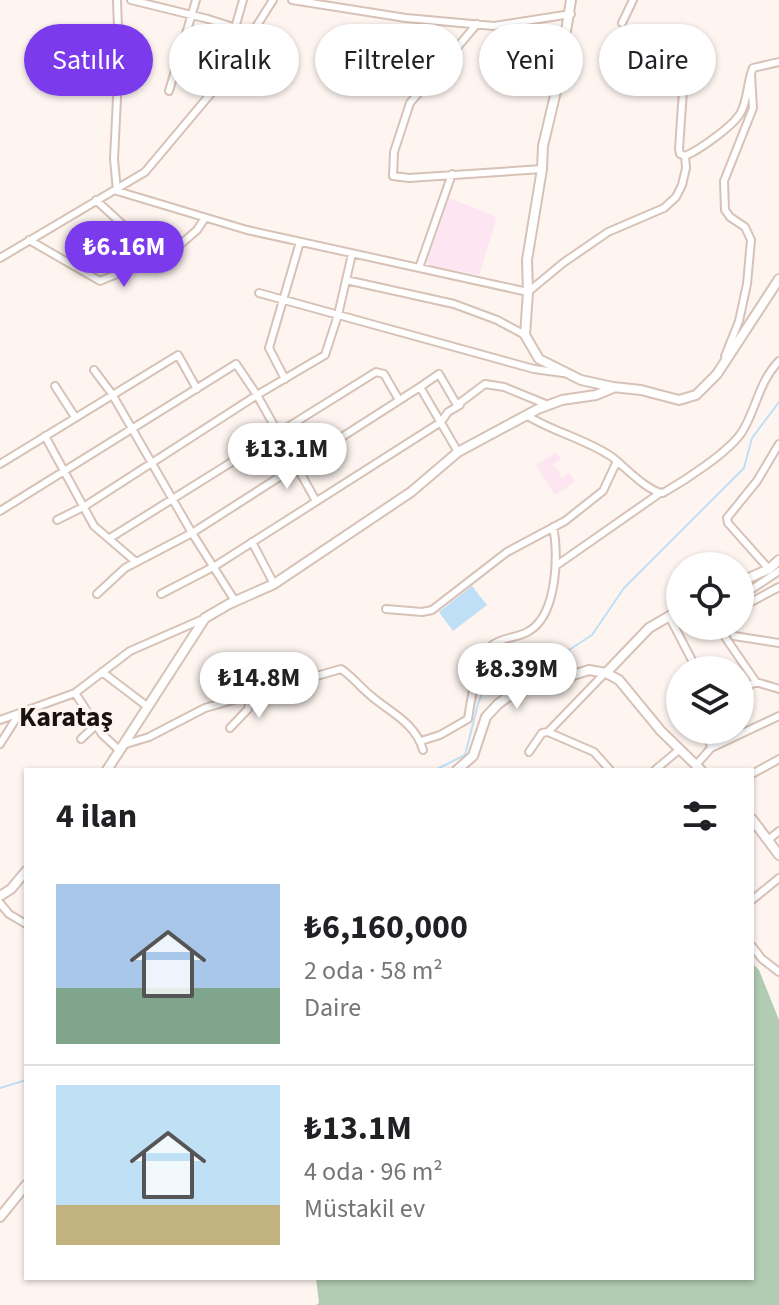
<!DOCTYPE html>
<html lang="tr">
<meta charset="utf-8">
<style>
body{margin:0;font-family:"Source Sans 3",sans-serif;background:#f2f2f2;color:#202124;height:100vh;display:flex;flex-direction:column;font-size:30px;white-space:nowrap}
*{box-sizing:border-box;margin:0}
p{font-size:26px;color:#757577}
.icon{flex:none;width:44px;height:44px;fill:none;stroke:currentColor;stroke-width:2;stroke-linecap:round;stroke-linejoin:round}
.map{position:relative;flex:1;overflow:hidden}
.details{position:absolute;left:24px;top:768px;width:730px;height:512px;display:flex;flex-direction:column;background:#fff;border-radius:0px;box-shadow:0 2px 6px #0004}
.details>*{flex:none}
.banner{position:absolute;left:24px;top:24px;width:732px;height:72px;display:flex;gap:16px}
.fabs{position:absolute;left:666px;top:552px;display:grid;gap:16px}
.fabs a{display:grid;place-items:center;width:88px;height:88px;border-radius:50%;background:#fff;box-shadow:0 2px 6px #0004;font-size:40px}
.price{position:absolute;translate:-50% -68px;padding:0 18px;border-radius:28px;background:#fff;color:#222;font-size:26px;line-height:52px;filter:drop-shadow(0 2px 4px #0008)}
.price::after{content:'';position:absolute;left:50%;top:48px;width:24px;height:18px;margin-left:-12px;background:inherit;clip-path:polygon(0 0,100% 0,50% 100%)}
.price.active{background:#7c3aed;color:#fff}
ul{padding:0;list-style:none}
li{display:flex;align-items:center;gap:24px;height:200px;padding:0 32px}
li+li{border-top:2px solid #e0e0e0}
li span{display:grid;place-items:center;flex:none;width:224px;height:160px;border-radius:0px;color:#555}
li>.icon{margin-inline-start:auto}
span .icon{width:96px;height:96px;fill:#fffc;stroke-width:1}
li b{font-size:34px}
h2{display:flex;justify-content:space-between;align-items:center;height:96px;padding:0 32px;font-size:34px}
.tag{padding:0 28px;border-radius:36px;background:#fff;box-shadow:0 2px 6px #0004;font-size:28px;line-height:72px}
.tag.active{background:#7c3aed;color:#fff}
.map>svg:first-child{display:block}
.education{fill:#fde6f1}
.green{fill:#b1ccb3}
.water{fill:#bfdff6}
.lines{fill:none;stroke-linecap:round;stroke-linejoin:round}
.stream{stroke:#bfdff6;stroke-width:2}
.minor-casing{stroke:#d7c2b7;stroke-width:10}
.tertiary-casing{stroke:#d7c2b7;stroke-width:12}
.minor{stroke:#fff;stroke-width:6}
.tertiary{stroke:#fff;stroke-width:8}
.labels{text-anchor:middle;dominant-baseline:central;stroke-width:6;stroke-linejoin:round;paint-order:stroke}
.quarter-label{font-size:28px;font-weight:bold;fill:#1a120f;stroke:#fef5f1}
</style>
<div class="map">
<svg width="779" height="1305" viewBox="0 0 779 1305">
<rect width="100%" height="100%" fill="#fef5f1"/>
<!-- education -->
<path class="education" d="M449 198 497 217 479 275 430 266 427 261Z
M556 452 561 459 553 465 561 473 559 475 562 478 570 473 575 482 555 495 536 465Z"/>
<!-- green -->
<path class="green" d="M752 963 759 970 779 1020V1305H316L319 1303 316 1278H752Z"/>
<!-- water -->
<path class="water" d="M472 586 487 605 453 631 439 612Z"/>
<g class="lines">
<!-- stream -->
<path class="stream" d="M435 770 465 755 478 704 488 679 509 664 552 661 592 635 624 588 744 468 752 438 779 402
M0 1088 26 1080"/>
<!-- minor casing -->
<g class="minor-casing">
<path id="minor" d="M117 0 119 57 114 159 117 191 247 230 528 292 563 263 608 232 664 208 676 197 682 185 686 168 685 156
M131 0 208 19 252 33
M292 0 406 18 494 26 571 14
M622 23 633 0
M477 24 410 103 394 152 393 176 409 178 542 169
M235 28 243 0
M686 47 679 149 680 154 685 156C699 150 735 125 741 112 748 99 747 82 753 68L779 62
M169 91 196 0
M96 200 136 237 151 259
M29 240 100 281 173 251 197 230 205 218
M0 258 145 172 223 79 273 0
M419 268 452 174
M346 280 454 304 497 320 525 335
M259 293 534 369 563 373
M725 356 739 321 747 284 751 240 745 227 730 217 725 210 724 181 753 108 751 74
M94 370 112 394 192 533 235 601
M285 379 269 348 300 242
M55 386 75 417
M420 387 439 374 457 405 485 384 504 387 548 405
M526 415C553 432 586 439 612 457 625 467 648 492 663 493 684 481 729 452 742 432 756 410 759 381 779 361
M45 436 94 526 136 562
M0 464 178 355 197 389
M0 511 236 364 257 395 316 501
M57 520 85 506 257 395 325 355 338 315 352 254
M110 538 376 372 384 374 399 400
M252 542 274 584
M557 565 660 493
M769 569 728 523 727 518 757 481 779 444
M97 594 125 568 192 533 420 387 458 452
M161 594 215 566 441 422 448 412 460 405
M740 597 779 571
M740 608 779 587
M386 609 422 612 432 610 507 552 565 521 603 491 617 461
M669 616 697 670
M722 626 723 634 756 682 779 689
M734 636 779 643
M102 672 148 707
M605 673 548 732 594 752 610 770
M740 690 756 682
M75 693 102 734 120 751
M0 720 75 693 130 651 203 619
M230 728 248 709 251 696
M707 730 711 748 779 716
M81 739 96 725
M421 741 440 735 468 719C471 699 477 657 494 644 503 637 519 638 529 631 557 615 559 554 553 527
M0 744 19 714
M126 744 149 737 205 708 341 669C352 676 360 687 370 695 389 712 415 722 423 750
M529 752 542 733 548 732
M696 765 711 748
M655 770 680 749
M752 774 779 759
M768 840 779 831
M752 900 779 878
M0 903 9 914 26 924
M752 946 762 959 779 972"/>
</g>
<!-- tertiary casing -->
<g class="tertiary-casing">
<path id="tertiary" d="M571 0 557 87 543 146 542 169 527 260 528 292 525 335 539 359 581 380 613 387 641 390 679 400 696 395 717 374 779 279
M740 582 769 569 779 560
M606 673 649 628 680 610
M107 770 205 618 229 604 274 584 411 492 458 452 538 409 562 400 596 395 613 388
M457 770 473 756 486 717 498 704 526 684 542 678H564L589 670 606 673 619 680 661 731 701 770
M752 819 779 855
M0 896 11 889 26 871
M0 1217 26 1185"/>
</g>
<!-- minor -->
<use href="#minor" class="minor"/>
<!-- tertiary -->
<use href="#tertiary" class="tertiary"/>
</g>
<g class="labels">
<!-- quarter labels -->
<g class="quarter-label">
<text x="66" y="717">Karataş</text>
</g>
</g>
</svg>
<div class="fabs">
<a><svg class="icon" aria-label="locate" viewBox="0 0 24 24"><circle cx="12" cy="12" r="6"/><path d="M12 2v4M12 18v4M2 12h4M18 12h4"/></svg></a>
<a><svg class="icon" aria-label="layers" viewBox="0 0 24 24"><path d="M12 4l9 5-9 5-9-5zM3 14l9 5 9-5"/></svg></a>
</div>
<b class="price active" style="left:124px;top:289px">₺6.16M</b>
<b class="price" style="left:287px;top:491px">₺13.1M</b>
<b class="price" style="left:517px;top:711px">₺8.39M</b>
<b class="price" style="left:259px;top:720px">₺14.8M</b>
<div class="banner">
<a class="tag active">Satılık</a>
<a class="tag">Kiralık</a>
<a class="tag">Filtreler</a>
<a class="tag">Yeni</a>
<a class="tag">Daire</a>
</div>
<section class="details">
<h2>4 ilan<svg class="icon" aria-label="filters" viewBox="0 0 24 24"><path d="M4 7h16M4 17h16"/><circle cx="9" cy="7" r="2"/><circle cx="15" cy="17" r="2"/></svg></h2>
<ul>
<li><span style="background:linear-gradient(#a9c7e8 65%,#7fa58c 0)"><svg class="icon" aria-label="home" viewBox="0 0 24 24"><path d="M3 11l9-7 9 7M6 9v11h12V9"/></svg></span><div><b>₺6,160,000</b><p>2 oda · 58 m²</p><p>Daire</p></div></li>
<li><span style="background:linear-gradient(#bfe0f5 75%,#c2b280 0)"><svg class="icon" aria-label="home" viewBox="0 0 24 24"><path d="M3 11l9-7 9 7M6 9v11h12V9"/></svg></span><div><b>₺13.1M</b><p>4 oda · 96 m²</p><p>Müstakil ev</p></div></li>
</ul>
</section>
</div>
